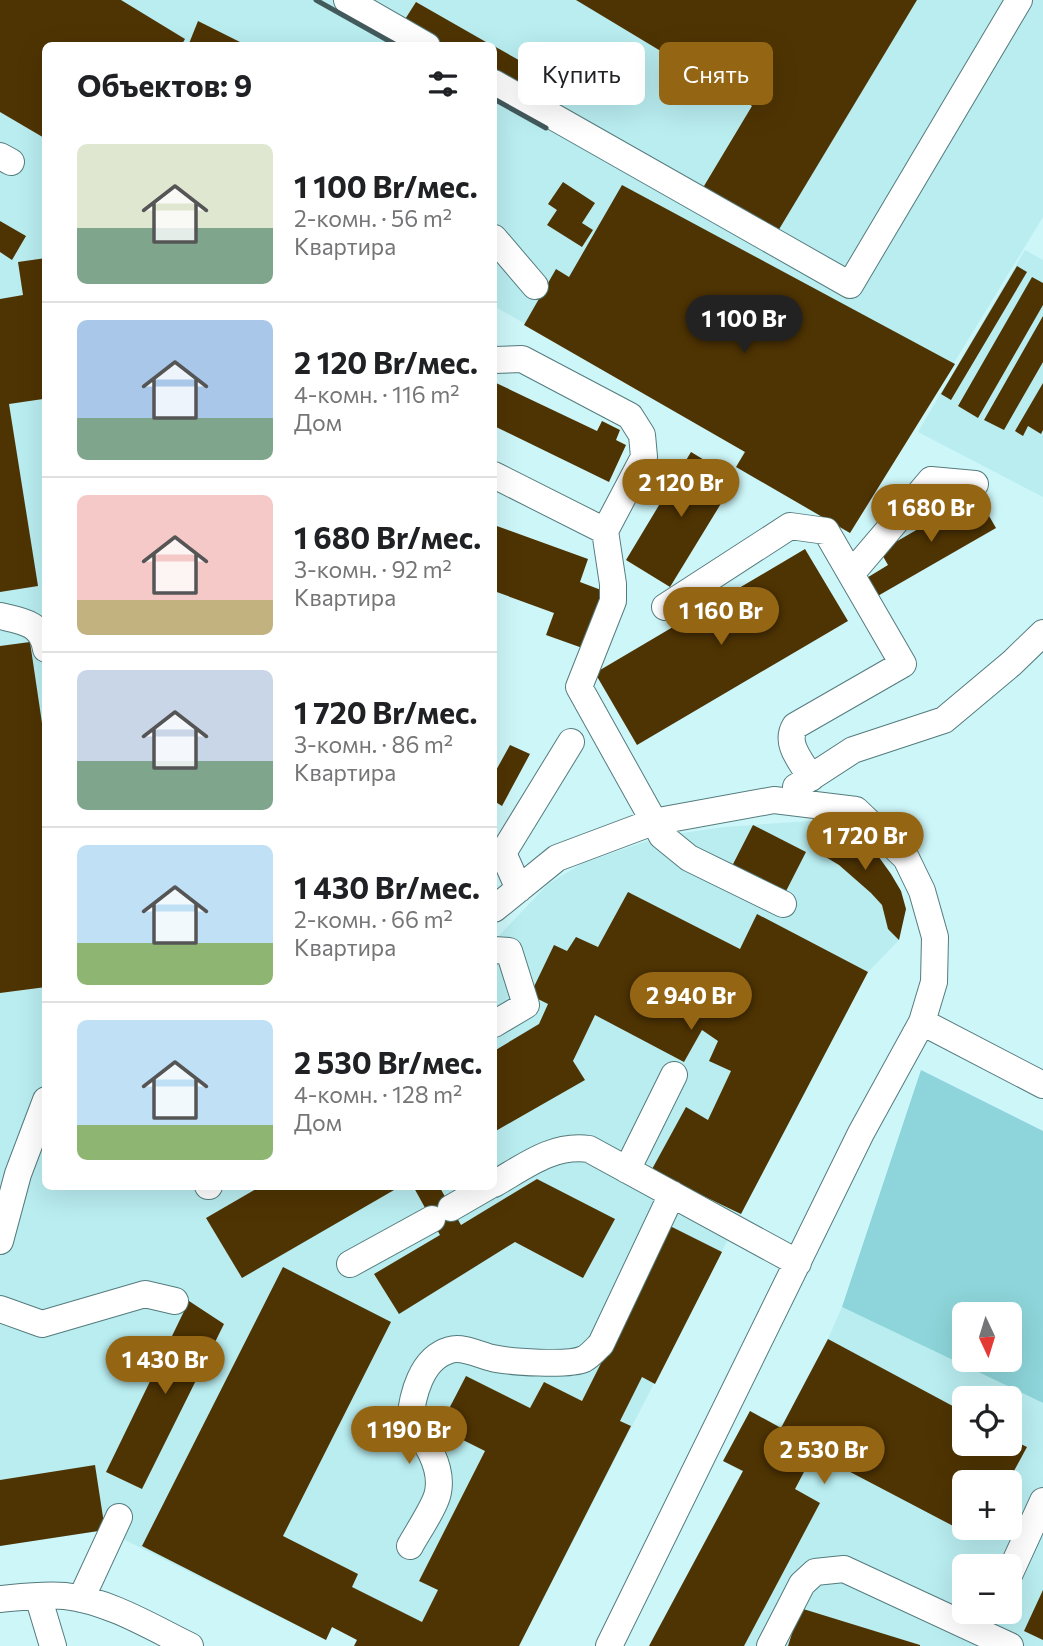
<!DOCTYPE html>
<html lang="ru">
<meta charset="utf-8">
<style>
body{margin:0;font-family:Commissioner,sans-serif;background:#f2f2f2;color:#202124;height:100vh;display:flex;flex-direction:column;font-size:26px;white-space:nowrap}
*{box-sizing:border-box;margin:0}
p{font-size:23px;color:#757577}
.icon{flex:none;width:38px;height:38px;fill:none;stroke:currentColor;stroke-width:2;stroke-linecap:round;stroke-linejoin:round}
.map{position:relative;flex:1;overflow:hidden}
.sheet{position:absolute;left:42px;top:42px;width:455px;height:1148px;display:flex;flex-direction:column;background:#fff;border-radius:10px;box-shadow:0 7px 28px #0002}
.sheet>*{flex:none}
.guide{position:absolute;left:518px;top:42px;width:420px;height:63px;display:flex;gap:14px}
.needle{width:46px;rotate:176deg}
.controls{position:absolute;left:952px;top:1302px;display:grid;gap:14px}
.controls a{display:grid;place-items:center;width:70px;height:70px;border-radius:10px;background:#fff;box-shadow:0 7px 28px #0002;font-size:35px}
.price{position:absolute;translate:-50% -60px;padding:0 16px;border-radius:24px;background:#946614;color:#fff;font-size:23px;line-height:46px;filter:drop-shadow(0 2px 4px #0008)}
.price::after{content:'';position:absolute;left:50%;top:42px;width:21px;height:16px;margin-left:-10px;background:inherit;clip-path:polygon(0 0,100% 0,50% 100%)}
.price.active{background:#222;color:#fff}
ul{padding:0;list-style:none}
li{display:flex;align-items:center;gap:21px;height:175px;padding:0 35px}
li+li{border-top:2px solid #e0e0e0}
li span{display:grid;place-items:center;flex:none;width:196px;height:140px;border-radius:10px;color:#555}
li>.icon{margin-inline-start:auto}
span .icon{width:84px;height:84px;fill:#fffc;stroke-width:1}
li b{font-size:30px}
h2{display:flex;justify-content:space-between;align-items:center;height:84px;padding:0 35px;font-size:30px}
.chip{padding:0 24px;border-radius:10px;background:#fff;box-shadow:0 7px 28px #0002;font-size:24px;line-height:63px}
.chip.active{background:#946614;color:#fff}
.map>svg:first-child{display:block}
.built{fill:#b9edf0;fill-rule:evenodd}
.green{fill:#8dd5da;fill-rule:evenodd}
.building{fill:#4f3403}
.lines{fill:none;stroke-linecap:round;stroke-linejoin:round}
.minor-casing{stroke:#557b7d;stroke-width:28}
.minor{stroke:#fff;stroke-width:26}
.rail{stroke:#435a5c;stroke-width:5}
</style>
<div class="map">
<svg width="1043" height="1646" viewBox="0 0 1043 1646">
<rect width="100%" height="100%" fill="#cdf6f9"/>
<!-- built -->
<path class="built" d="M0 0H1043V217L850 533 736 467 744 451 494 306V46H46V1186H494V941L548 884 583 863 662 836 724 827 825 820 876 853 901 891 906 909 899 940 868 972 741 1214 519 1646H354L357 1639 332 1627 326 1640 105 1530 0 1546Z
M1025 250 1043 260V497L918 432Z
M842 1307 1043 1403V1646H649L742 1472 723 1461 750 1411 781 1427 828 1339ZM964 1398H1010V1444H964ZM964 1482H1010V1528H964ZM964 1566H1010V1612H964Z"/>
<!-- green -->
<path class="green" d="M921 1070 1043 1131V1403L842 1307ZM964 1314H1010V1360H964Z"/>
<!-- building -->
<path class="building" d="M0 0H121L185 39 181 46H46V139L0 112Z
M576 0H917L775 236 701 191 752 106Z
M416 2 493 46H439L402 24Z
M198 21 248 46H188Z
M494 46 563 85 547 110 494 78Z
M563 182 595 203 582 223 593 230 582 247 547 225 557 210 548 204Z
M622 185 955 364 850 533 736 467 745 452 524 325 556 269 569 277Z
M0 221 26 236 12 260 0 252Z
M46 258V406L43 399 9 404 38 586 0 592V299L23 295 18 262Z
M1017 266 1027 272 951 400 941 394Z
M1032 277 1043 283V305L978 418 958 406Z
M1043 316V362L1004 430 984 420Z
M494 382 597 431 602 421 620 430 616 440 626 445 609 482 494 426Z
M1043 383V430L1041 434 1028 426 1023 436 1015 431Z
M691 452 736 479 670 587 626 560Z
M977 495 996 528 876 597 865 579 888 565 880 551Z
M494 525 588 559 580 582 609 593 588 650 546 635 554 613 494 591Z
M805 549 848 621 637 745 595 673Z
M30 642 46 750V987L0 993V646Z
M510 745 530 754 502 806 494 801V774Z
M825 820 876 853 891 874 901 891 906 909 899 940 888 929 882 905 871 893 839 865 814 850Z
M753 825 806 852 783 897 730 870Z
M628 892 740 949 757 914 868 972 741 1214 651 1171 686 1107 708 1120 731 1071 709 1061 718 1041 702 1030 684 1062 595 1015 573 1061 585 1080 494 1132V1051L539 1024 548 1004 530 995 554 945 567 951 576 937 598 947Z
M537 1179 615 1219 583 1278 515 1242 399 1314 374 1274 440 1235 413 1186H439L461 1225Z
M261 1186H401L242 1278 206 1218Z
M670 1226 722 1252 655 1384 642 1377 620 1421 631 1426 519 1646H354L357 1640 332 1627 326 1640 142 1546 283 1267 391 1322 283 1536 358 1574 352 1587 422 1622 438 1590 419 1581 485 1451 439 1428 466 1376 530 1408 544 1382 582 1401Z
M189 1301 224 1324 142 1489 106 1472Z
M828 1339 962 1411 964 1407V1444H1010V1439L1027 1447 1008 1482H964V1528H984L978 1539 814 1453 795 1489 820 1503 744 1646H649L743 1471 723 1461 750 1411 781 1428Z
M95 1465 105 1530 0 1546V1480Z
M1043 1590V1640L1024 1631Z
M800 1608 920 1645V1646H788Z"/>
<g class="lines">
<!-- minor casing -->
<g class="minor-casing">
<path id="minor" d="M347 0 427 46
M494 83 850 285 1019 0
M0 156 11 162
M494 238 535 286
M494 360 522 359 630 416 642 435 644 457 605 531
M494 475 605 531 613 584V601L579 687 662 836 689 858 783 904
M851 574 931 480 975 484
M665 607 790 526 826 531 903 664 795 726C784 744 802 762 811 778
M0 616C22 621 42 623 46 649
M796 787 853 750 944 720 1012 663 1043 633
M519 889 503 853 571 742
M494 909 557 858 653 822 774 800 856 810 906 858 922 891 935 937 934 982 922 1022 861 1133 609 1646
M494 950 509 951 526 1005 494 1024
M922 1022 1043 1085
M627 1170 674 1075
M494 1184C524 1167 552 1144 589 1149L798 1263
M208 1186H209
M451 1208 489 1186
M0 1241 18 1174 46 1100
M350 1264 432 1219
M0 1309 42 1324 145 1294 175 1301
M410 1546C417 1533 436 1505 438 1492 443 1467 426 1440 410 1422 412 1396 421 1358 450 1350 462 1346 480 1355 492 1358 510 1362 569 1366 584 1359 590 1356 596 1349 601 1344L672 1194
M1010 1573 1043 1501
M38 1596 53 1646
M0 1599C21 1597 44 1594 65 1596 109 1601 151 1627 190 1646
M81 1599 119 1517
M770 1646 802 1584 815 1572 844 1569 1010 1646"/>
</g>
<!-- minor -->
<use href="#minor" class="minor"/>
<!-- rail -->
<path class="rail" d="M316 0 398 46
M494 99 546 128"/>
</g>
</svg>
<div class="controls">
<a><svg class="needle" viewBox="-14 -14 28 28"><path d="M0-13l5 13h-10z" fill="#e53935"/><path d="M0 13l5-13h-10z" fill="#757577"/></svg></a>
<a><svg class="icon" aria-label="locate" viewBox="0 0 24 24"><circle cx="12" cy="12" r="6"/><path d="M12 2v4M12 18v4M2 12h4M18 12h4"/></svg></a>
<a>+</a>
<a>−</a>
</div>
<b class="price active" style="left:744px;top:355px">1 100 Br</b>
<b class="price" style="left:681px;top:519px">2 120 Br</b>
<b class="price" style="left:931px;top:544px">1 680 Br</b>
<b class="price" style="left:721px;top:647px">1 160 Br</b>
<b class="price" style="left:865px;top:872px">1 720 Br</b>
<b class="price" style="left:691px;top:1032px">2 940 Br</b>
<b class="price" style="left:165px;top:1396px">1 430 Br</b>
<b class="price" style="left:409px;top:1466px">1 190 Br</b>
<b class="price" style="left:824px;top:1486px">2 530 Br</b>
<div class="guide">
<a class="chip">Купить</a>
<a class="chip active">Снять</a>
</div>
<section class="sheet">
<h2>Объектов: 9<svg class="icon" aria-label="filters" viewBox="0 0 24 24"><path d="M4 7h16M4 17h16"/><circle cx="9" cy="7" r="2"/><circle cx="15" cy="17" r="2"/></svg></h2>
<ul>
<li><span style="background:linear-gradient(#dfe7d0 60%,#7fa58c 0)"><svg class="icon" aria-label="home" viewBox="0 0 24 24"><path d="M3 11l9-7 9 7M6 9v11h12V9"/></svg></span><div><b>1 100 Br/мес.</b><p>2-комн. · 56 m²</p><p>Квартира</p></div></li>
<li><span style="background:linear-gradient(#a9c7e8 70%,#7fa58c 0)"><svg class="icon" aria-label="home" viewBox="0 0 24 24"><path d="M3 11l9-7 9 7M6 9v11h12V9"/></svg></span><div><b>2 120 Br/мес.</b><p>4-комн. · 116 m²</p><p>Дом</p></div></li>
<li><span style="background:linear-gradient(#f6c9c9 75%,#c2b280 0)"><svg class="icon" aria-label="home" viewBox="0 0 24 24"><path d="M3 11l9-7 9 7M6 9v11h12V9"/></svg></span><div><b>1 680 Br/мес.</b><p>3-комн. · 92 m²</p><p>Квартира</p></div></li>
<li><span style="background:linear-gradient(#c9d6e8 65%,#7fa58c 0)"><svg class="icon" aria-label="home" viewBox="0 0 24 24"><path d="M3 11l9-7 9 7M6 9v11h12V9"/></svg></span><div><b>1 720 Br/мес.</b><p>3-комн. · 86 m²</p><p>Квартира</p></div></li>
<li><span style="background:linear-gradient(#bfe0f5 70%,#8fb573 0)"><svg class="icon" aria-label="home" viewBox="0 0 24 24"><path d="M3 11l9-7 9 7M6 9v11h12V9"/></svg></span><div><b>1 430 Br/мес.</b><p>2-комн. · 66 m²</p><p>Квартира</p></div></li>
<li><span style="background:linear-gradient(#bfe0f5 75%,#8fb573 0)"><svg class="icon" aria-label="home" viewBox="0 0 24 24"><path d="M3 11l9-7 9 7M6 9v11h12V9"/></svg></span><div><b>2 530 Br/мес.</b><p>4-комн. · 128 m²</p><p>Дом</p></div></li>
</ul>
</section>
</div>
